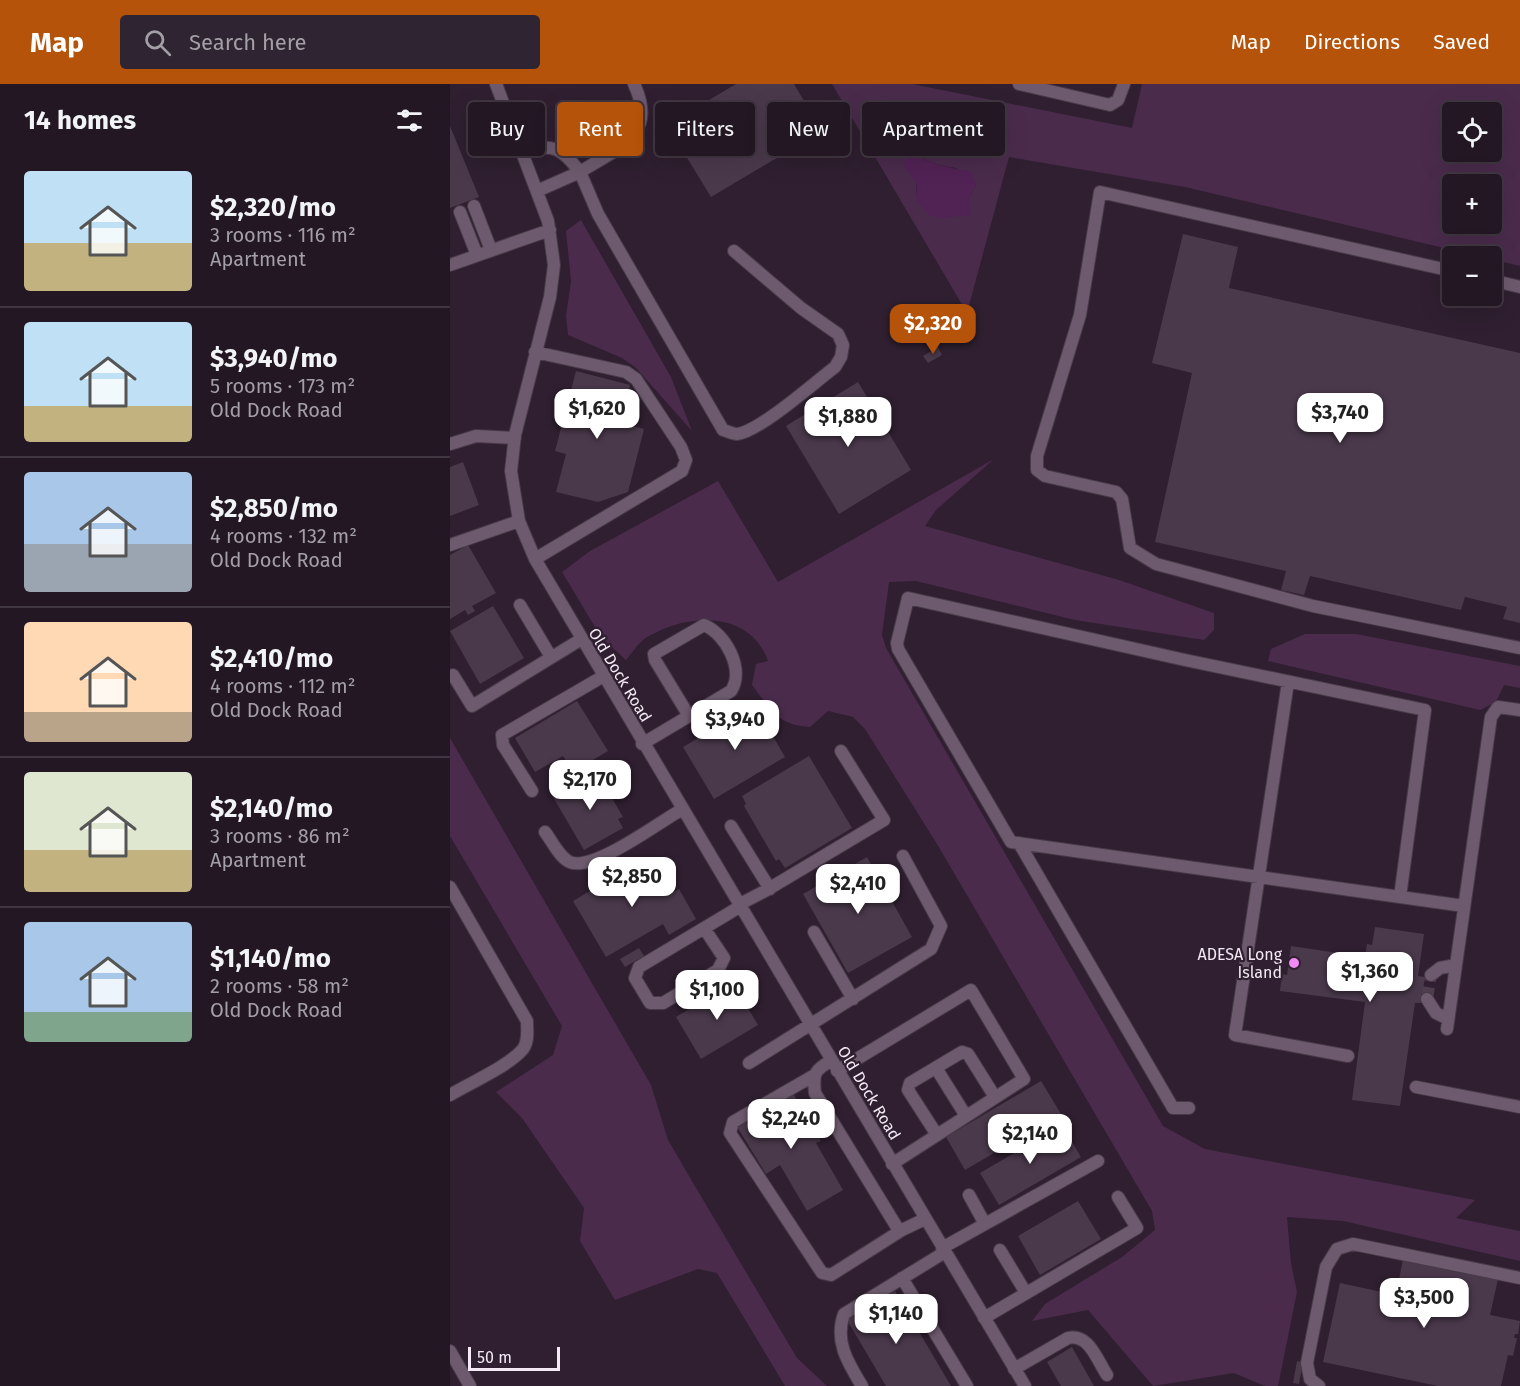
<!DOCTYPE html>
<meta charset="utf-8">
<style>
body{margin:0;font-family:"Fira Sans",sans-serif;background:#2f2431;color:#f1f3f6;height:100vh;display:flex;flex-direction:column;font-size:22px;white-space:nowrap}
*{box-sizing:border-box;margin:0}
p{font-size:20px;color:#a39fa6}
.icon{flex:none;width:33px;height:33px;fill:none;stroke:currentColor;stroke-width:2;stroke-linecap:round;stroke-linejoin:round}
.map{position:relative;flex:1;overflow:hidden}
.sheet{display:flex;flex-direction:column;background:#231724;width:450px}
.sheet>*{flex:none}
.top-card{position:absolute;left:18px;top:18px;width:570px;height:54px;display:flex;gap:12px}
.fabs{position:absolute;left:992px;top:18px;display:grid;gap:12px}
.fabs a{display:grid;place-items:center;width:60px;height:60px;border-radius:6px;background:#231724;box-shadow:0 6px 24px #0002,0 0 0 2px #403641;font-size:30px}
.scale{position:absolute;left:18px;bottom:15px;width:92px;box-sizing:border-box;padding-left:6px;border:3px solid #f4e9f4;border-top:0;font-size:16px;line-height:21px;white-space:nowrap;color:#f4e9f4;-webkit-text-stroke:4px #2f1f30;paint-order:stroke}
.price{position:absolute;translate:-50% -51px;padding:0 14px;border-radius:12px;background:#fff;color:#222;font-size:20px;line-height:39px;filter:drop-shadow(0 2px 3px #0008)}
.price::after{content:'';position:absolute;left:50%;top:36px;width:18px;height:14px;margin-left:-9px;background:inherit;clip-path:polygon(0 0,100% 0,50% 100%)}
.price.active{background:#b45309;color:#fff}
ul{padding:0;list-style:none}
li{display:flex;align-items:center;gap:18px;height:150px;padding:0 24px}
li+li{border-top:2px solid #403641}
li span{display:grid;place-items:center;flex:none;width:168px;height:120px;border-radius:6px;color:#555}
li>.icon{margin-inline-start:auto}
span .icon{width:72px;height:72px;fill:#fffc;stroke-width:1}
li b{font-size:26px}
h2{display:flex;justify-content:space-between;align-items:center;height:72px;padding:0 24px;font-size:26px}
.tag{padding:0 21px;border-radius:6px;background:#231724;box-shadow:0 6px 24px #0002,0 0 0 2px #403641;font-size:21px;line-height:54px}
.tag.active{background:#b45309;color:#fff}
header{display:flex;align-items:center;gap:36px;box-sizing:border-box;height:84px;padding:0 30px;background:#b45309;color:#fff}
header strong{font-size:28px}
nav{display:flex;gap:33px;margin-inline-start:auto;font-size:21px}
.search{width:420px;height:54px;background:#2f2431;display:flex;align-items:center;gap:15px;box-sizing:border-box;padding:0 21px;border-radius:6px;color:#a39fa6;font-size:22px}
main{display:flex;flex:1;min-height:0}
.map>svg:first-child{display:block}
.green{fill:#4a2b4c;fill-rule:evenodd}
.water{fill:#512254}
.building{fill:#4a394b}
.lines{fill:none;stroke-linecap:round;stroke-linejoin:round}
.minor-tunnel{stroke:#4d3d4d;stroke-width:12;stroke-dasharray:12 6;stroke-linecap:butt}
.minor-casing{stroke:#483a48;stroke-width:14}
.minor{stroke:#6d5a6e;stroke-width:12}
.poi-dot{fill:#f08bf6;stroke:#2f1f30;stroke-width:2}
.labels{text-anchor:middle;dominant-baseline:central;stroke-width:4.5;stroke-linejoin:round;paint-order:stroke}
.street-label{font-size:16px;fill:#f4e9f4;stroke:#2f1f30}
.poi-label{font-size:16px;fill:#f4e9f4;stroke:#2f1f30;text-anchor:end}
</style>
<header>
<strong>Map</strong>
<div class="search"><svg class="icon" aria-label="search" viewBox="0 0 24 24"><circle cx="10" cy="10" r="6"/><path d="M15 15l6 6"/></svg>Search here</div>
<nav><a>Map</a><a>Directions</a><a>Saved</a></nav>
</header>
<main>
<section class="sheet">
<h2>14 homes<svg class="icon" aria-label="filters" viewBox="0 0 24 24"><path d="M4 7h16M4 17h16"/><circle cx="9" cy="7" r="2"/><circle cx="15" cy="17" r="2"/></svg></h2>
<ul>
<li><span style="background:linear-gradient(#bfe0f5 60%,#c2b280 0)"><svg class="icon" aria-label="home" viewBox="0 0 24 24"><path d="M3 11l9-7 9 7M6 9v11h12V9"/></svg></span><div><b>$2,320/mo</b><p>3 rooms · 116 m²</p><p>Apartment</p></div></li>
<li><span style="background:linear-gradient(#bfe0f5 70%,#c2b280 0)"><svg class="icon" aria-label="home" viewBox="0 0 24 24"><path d="M3 11l9-7 9 7M6 9v11h12V9"/></svg></span><div><b>$3,940/mo</b><p>5 rooms · 173 m²</p><p>Old Dock Road</p></div></li>
<li><span style="background:linear-gradient(#a9c7e8 60%,#9aa5b1 0)"><svg class="icon" aria-label="home" viewBox="0 0 24 24"><path d="M3 11l9-7 9 7M6 9v11h12V9"/></svg></span><div><b>$2,850/mo</b><p>4 rooms · 132 m²</p><p>Old Dock Road</p></div></li>
<li><span style="background:linear-gradient(#ffd9b3 75%,#b9a48a 0)"><svg class="icon" aria-label="home" viewBox="0 0 24 24"><path d="M3 11l9-7 9 7M6 9v11h12V9"/></svg></span><div><b>$2,410/mo</b><p>4 rooms · 112 m²</p><p>Old Dock Road</p></div></li>
<li><span style="background:linear-gradient(#dfe7d0 65%,#c2b280 0)"><svg class="icon" aria-label="home" viewBox="0 0 24 24"><path d="M3 11l9-7 9 7M6 9v11h12V9"/></svg></span><div><b>$2,140/mo</b><p>3 rooms · 86 m²</p><p>Apartment</p></div></li>
<li><span style="background:linear-gradient(#a9c7e8 75%,#7fa58c 0)"><svg class="icon" aria-label="home" viewBox="0 0 24 24"><path d="M3 11l9-7 9 7M6 9v11h12V9"/></svg></span><div><b>$1,140/mo</b><p>2 rooms · 58 m²</p><p>Old Dock Road</p></div></li>
</ul>
</section>
<div class="map">
<svg width="1070" height="1302" viewBox="0 0 1070 1302">
<rect width="100%" height="100%" fill="#2f1f30"/>
<!-- green -->
<path class="green" d="M382 0H462L682 44 692 0H1070V182L1041 175V172H1028L735 103 559 73 517 229ZM1002 28H1041V68H1002ZM465 71 488 81 506 84 526 101 510 130 490 134 467 116ZM1002 100H1041V140H1002Z
M131 136 221 293 242 347 186 284 172 274 118 251 116 232 121 197 116 147Z
M544 375 486 426 475 442 669 496 764 529V546L754 556 625 536 466 497 439 498 432 551 436 564 713 1042 755 1065 1025 1116 1006 1134 1070 1147V1177L893 1137 837 1133 841 1179 847 1208 828 1302H815L784 1289 703 1302 638 1226 582 1237 595 1220 672 1173 705 1146 702 1127 487 760 415 645 403 633 378 627 360 643C327 641 321 626 302 601L306 580 318 577C302 531 249 529 211 546 206 549 199 551 194 555 187 561 182 569 176 576L151 553 112 488 140 467 268 397 328 498Z
M855 550H906L1070 582V604L1054 601 1046 618 1030 626 818 577 821 565Z
M0 654 201 1001 218 1056 239 1092 347 1274 377 1302H335L267 1189 248 1185 165 1216 130 1157 134 1124 72 1034 46 1008 103 971 112 942 0 752Z"/>
<!-- water -->
<path class="water" d="M465 71 488 81 522 88 526 101 518 116 520 131 490 134 479 131 467 116V102L453 78Z"/>
<!-- building -->
<path class="building" d="M286 0H344L372 47 261 113 217 41Z
M0 42 29 113 0 124Z
M733 150 788 163 779 204 1070 269V539L1053 535 1057 523 1015 513 1011 526 860 492 854 511 831 506 836 487 705 458 742 289 702 279Z
M488 263 492 271 478 279 473 272Z
M126 287 180 301 170 338 194 345 178 408 148 418 106 408 116 370 105 367Z
M408 298 461 386 389 430 336 342 370 321 368 318 375 313 377 317Z
M13 378 29 421 0 432V383Z
M18 461 46 509 22 522 25 527 18 531 15 526 0 535V471Z
M43 522 74 574 30 600 0 547Z
M127 617 158 667 123 688 113 672 85 688 65 654Z
M304 621 305 624 310 621 321 640 317 642 335 673 264 715 233 663Z
M359 672 402 744 335 784 329 775 326 777 294 722 296 720 292 712Z
M147 688 173 733 168 735 173 744 134 766 103 713Z
M198 773 220 810 229 805 246 835 219 851 213 840 156 873 123 817Z
M417 773 462 853 398 889 353 810Z
M925 843 974 850 968 892 975 893 971 919H965L950 1022 902 1016 915 918 830 907 832 890 837 891 841 862 915 873 917 860 922 861Z
M189 864 194 872 175 883 170 875Z
M283 899 308 941 251 975 226 933Z
M591 997 611 1030 515 1086 496 1053Z
M339 1009 344 1011 371 1057 366 1059 393 1106 357 1127 330 1081 316 1090 286 1041Z
M612 1041 631 1073 549 1121 530 1089Z
M628 1117 651 1155 590 1191 568 1152Z
M953 1175 1048 1195 1040 1231 1070 1237 1068 1250H1065L1064 1254H1067L1063 1272 1058 1271 1051 1302H988L873 1278 890 1199 946 1211Z
M445 1207 501 1302H436L397 1236Z
M622 1263 644 1302H611L597 1278Z
M847 1277 853 1278 849 1300 843 1299Z"/>
<g class="lines">
<!-- minor-tunnel -->
<path class="minor-tunnel" d="M977 915 981 891"/>
<!-- minor casing -->
<g class="minor-casing">
<path id="minor" d="M46 0 98 137 104 181 100 213 65 351 61 387 69 437 85 475 575 1302
M569 0 660 21 668 16 674 0
M71 67C103 60 110 62 130 88 167 64 209 53 184 0
M87 107 130 88 148 130 273 346C277 347 283 350 287 350 309 348 365 298 385 283L391 273 393 261 388 250 351 224 284 167
M24 122 41 166
M10 128 27 171
M0 181 100 146
M1002 187 650 108 630 231 587 372V386L595 392 666 408 672 415 680 464 706 480 863 522 1070 564
M1041 196 1070 203
M0 360 26 352 65 354
M0 461 69 437
M85 475 232 387 236 376 231 363 186 295 176 288 85 268
M70 521 101 573
M3 591 22 622 130 556
M838 598 785 951 898 972
M192 660 281 607C295 586 276 550 254 541L204 570 205 576 239 632
M82 707 53 661 52 651 152 593
M281 742 320 805
M95 748C102 757 111 777 123 779 148 784 208 739 231 726
M569 759 723 1024H739
M0 803 77 937C77 946 79 957 73 965 59 982 20 999 0 1011
M950 813 975 626 735 576 458 514 447 559 448 565 561 758 1014 822
M288 821 315 807 434 736 391 667
M254 844 274 874 268 886 213 919H200L185 894 189 883 276 831 289 823
M364 848 403 915
M981 891 990 884 1006 881
M977 915 986 929 998 935
M997 945 1041 633 1048 623 1070 626
M381 977C364 986 363 990 365 1009L448 1145 452 1146 475 1135
M299 979 481 865 491 842 453 772
M486 984 516 1032
M387 987 521 906 574 995 442 1080
M363 992 283 1038 280 1049 372 1189 381 1191 452 1146
M966 1003 1070 1023
M487 1051 458 1006 460 999 512 968 518 970 545 1013
M519 1111 535 1140
M492 1164 648 1077
M550 1166 576 1209
M452 1194 517 1302
M534 1234 687 1144 668 1113
M0 1267 20 1302
M564 1285 618 1254C639 1249 647 1276 657 1291
M412 1302C398 1279 384 1257 394 1230L495 1168
M869 1302 860 1295 857 1279 876 1183 887 1165 903 1160 1070 1194"/>
</g>
<!-- minor -->
<use href="#minor" class="minor"/>
</g>
<!-- markers -->
<circle class="poi-dot" cx="844" cy="879" r="6"/>
<g class="labels">
<!-- street labels -->
<g class="street-label">
<text transform="translate(170 591) rotate(59)">Old Dock Road</text>
<text transform="translate(419 1009) rotate(59)">Old Dock Road</text>
</g>
<!-- poi labels -->
<g class="poi-label">
<text x="832" y="870">ADESA Long<tspan x="832" dy="18">Island</tspan></text>
</g>
</g>
</svg>
<div class="fabs">
<a><svg class="icon" aria-label="locate" viewBox="0 0 24 24"><circle cx="12" cy="12" r="6"/><path d="M12 2v4M12 18v4M2 12h4M18 12h4"/></svg></a>
<a>+</a>
<a>−</a>
</div>
<div class="scale">50 m</div>
<b class="price active" style="left:483px;top:271px">$2,320</b>
<b class="price" style="left:147px;top:356px">$1,620</b>
<b class="price" style="left:890px;top:360px">$3,740</b>
<b class="price" style="left:398px;top:364px">$1,880</b>
<b class="price" style="left:285px;top:667px">$3,940</b>
<b class="price" style="left:140px;top:727px">$2,170</b>
<b class="price" style="left:182px;top:824px">$2,850</b>
<b class="price" style="left:408px;top:831px">$2,410</b>
<b class="price" style="left:920px;top:919px">$1,360</b>
<b class="price" style="left:267px;top:937px">$1,100</b>
<b class="price" style="left:341px;top:1066px">$2,240</b>
<b class="price" style="left:580px;top:1081px">$2,140</b>
<b class="price" style="left:974px;top:1245px">$3,500</b>
<b class="price" style="left:446px;top:1261px">$1,140</b>
<div class="top-card">
<a class="tag">Buy</a>
<a class="tag active">Rent</a>
<a class="tag">Filters</a>
<a class="tag">New</a>
<a class="tag">Apartment</a>
</div>
</div>
</main>
